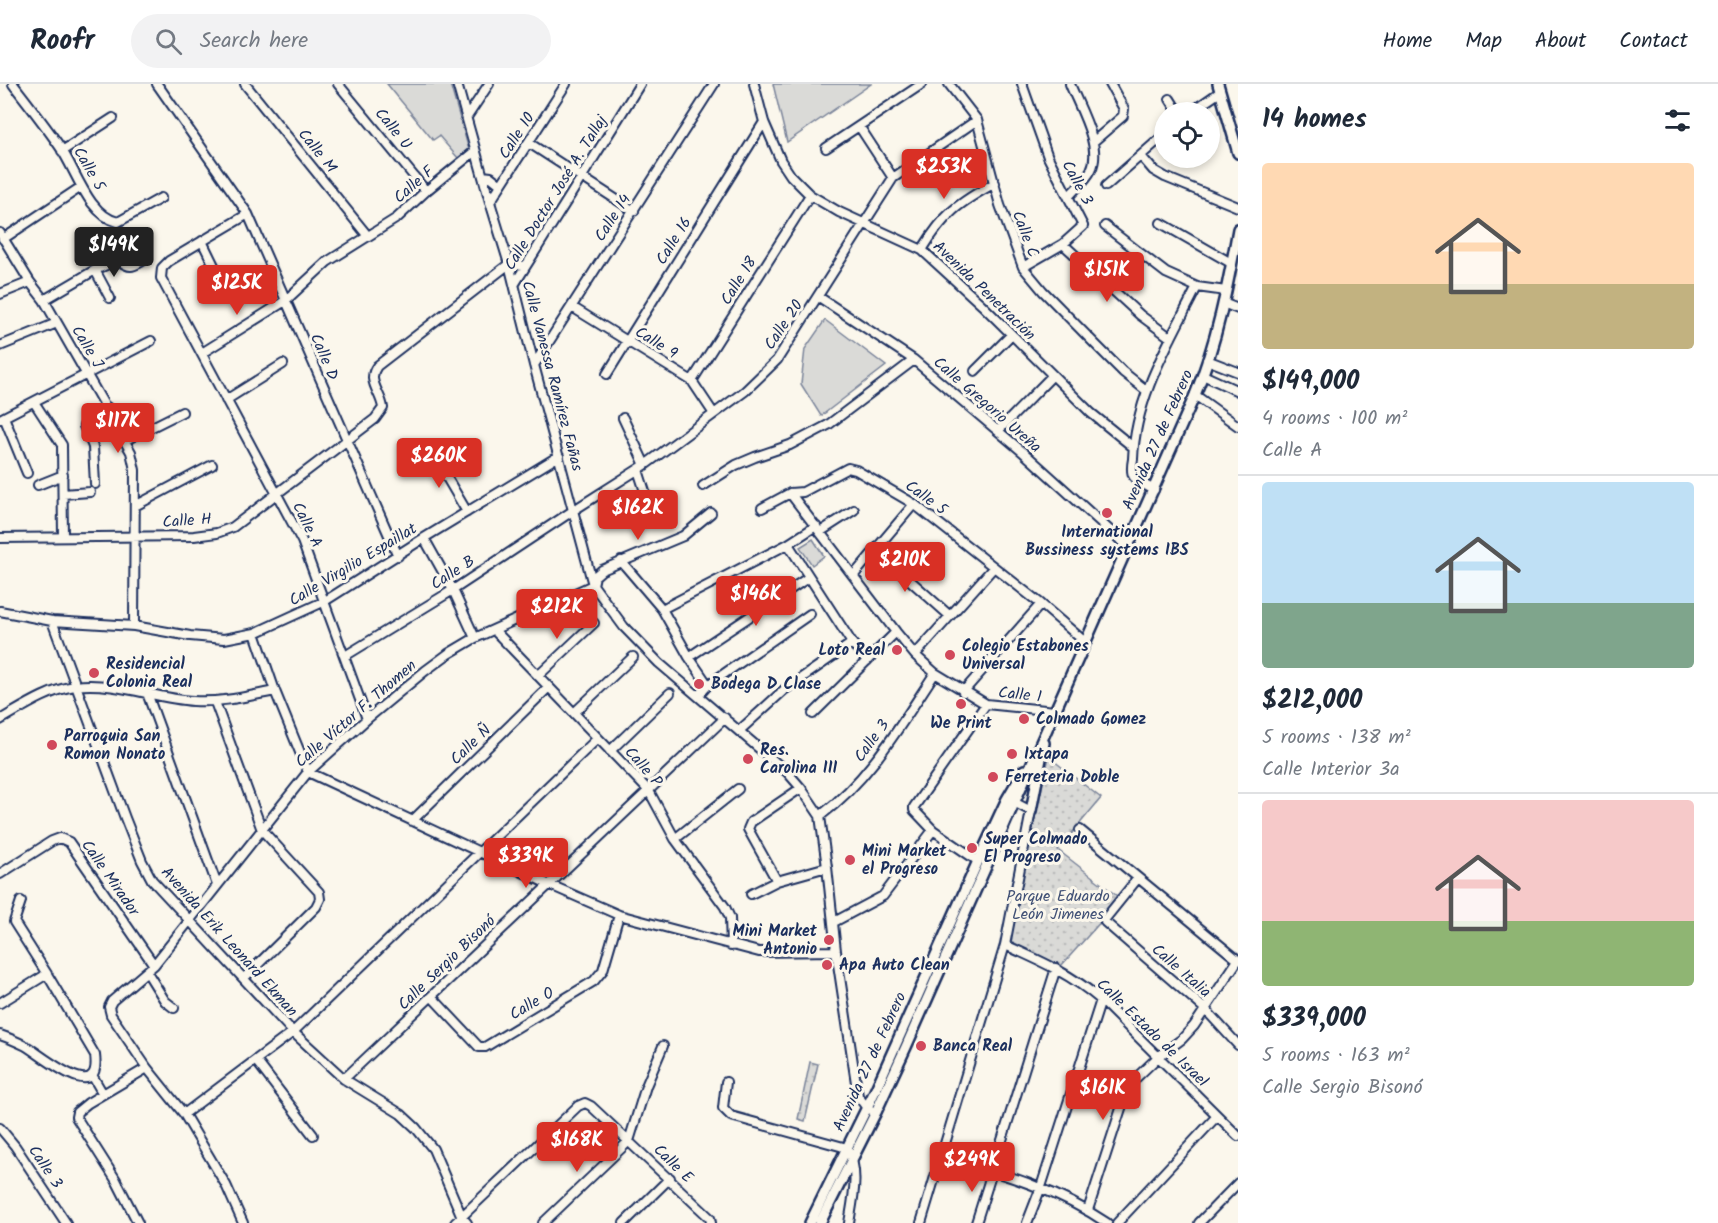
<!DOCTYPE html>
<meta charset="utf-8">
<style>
body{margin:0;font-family:Kalam,sans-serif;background:#f2f2f3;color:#1f2937;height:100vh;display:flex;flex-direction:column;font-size:22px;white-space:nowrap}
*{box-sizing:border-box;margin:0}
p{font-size:20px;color:#747a83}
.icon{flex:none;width:33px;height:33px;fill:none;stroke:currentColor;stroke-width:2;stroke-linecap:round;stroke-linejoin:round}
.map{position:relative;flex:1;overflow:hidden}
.panel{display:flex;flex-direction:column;background:#fff;width:480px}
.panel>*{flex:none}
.fabs{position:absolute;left:1154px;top:18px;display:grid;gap:12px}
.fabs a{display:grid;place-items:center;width:66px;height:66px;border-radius:50%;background:#fff;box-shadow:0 3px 9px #0003;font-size:30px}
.price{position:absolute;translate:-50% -51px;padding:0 14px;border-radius:6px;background:#d93025;color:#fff;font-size:20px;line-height:39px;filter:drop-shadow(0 2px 3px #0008)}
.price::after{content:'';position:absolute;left:50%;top:36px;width:18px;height:14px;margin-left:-9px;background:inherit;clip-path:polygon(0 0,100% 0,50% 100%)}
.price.on{background:#222;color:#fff}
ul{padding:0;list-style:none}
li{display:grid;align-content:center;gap:12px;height:318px;padding:0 24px}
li+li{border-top:2px solid #e0e1e3}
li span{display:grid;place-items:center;height:186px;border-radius:6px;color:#555}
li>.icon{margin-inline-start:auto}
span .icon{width:108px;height:108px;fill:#fffc;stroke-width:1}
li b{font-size:26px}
h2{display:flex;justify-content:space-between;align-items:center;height:72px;padding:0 24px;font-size:26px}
header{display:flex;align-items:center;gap:36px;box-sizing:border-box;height:84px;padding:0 30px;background:#fff;border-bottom:2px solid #e0e1e3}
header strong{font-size:28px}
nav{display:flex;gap:33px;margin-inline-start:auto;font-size:21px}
.search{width:420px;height:54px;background:#f2f2f3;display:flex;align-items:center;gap:15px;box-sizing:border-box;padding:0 21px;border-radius:33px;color:#747a83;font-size:22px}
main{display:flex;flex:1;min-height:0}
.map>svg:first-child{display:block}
.grass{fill:#dadad7;stroke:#7a849a;stroke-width:1.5}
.park{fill:url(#park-dots);stroke:#7a849a;stroke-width:1.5}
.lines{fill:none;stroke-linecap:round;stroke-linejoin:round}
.minor-casing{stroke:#1b2f5e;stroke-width:12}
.major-casing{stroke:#1b2f5e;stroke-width:14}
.minor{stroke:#fbf7ec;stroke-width:8}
.major{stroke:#fbf7ec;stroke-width:9}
.poi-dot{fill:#d1495b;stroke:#fbf7ec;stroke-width:2}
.labels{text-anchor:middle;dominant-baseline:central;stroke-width:6;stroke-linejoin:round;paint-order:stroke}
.street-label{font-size:16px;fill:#1b2f5e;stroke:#fbf7ec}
.poi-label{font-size:16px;font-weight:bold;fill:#1b2f5e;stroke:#fbf7ec;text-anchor:start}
.park-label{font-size:16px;fill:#415176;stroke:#fbf7ec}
</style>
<header>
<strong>Roofr</strong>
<div class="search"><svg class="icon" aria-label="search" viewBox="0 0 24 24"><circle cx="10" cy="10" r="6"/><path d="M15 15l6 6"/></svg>Search here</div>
<nav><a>Home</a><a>Map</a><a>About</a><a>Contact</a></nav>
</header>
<main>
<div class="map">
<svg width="1238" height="1139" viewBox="0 0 1238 1139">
<defs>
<pattern id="park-dots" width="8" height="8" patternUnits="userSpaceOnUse" patternTransform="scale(1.5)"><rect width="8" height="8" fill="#dadad7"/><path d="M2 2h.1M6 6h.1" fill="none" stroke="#babbbb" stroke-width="1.8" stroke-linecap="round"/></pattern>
</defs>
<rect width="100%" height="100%" fill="#fbf7ec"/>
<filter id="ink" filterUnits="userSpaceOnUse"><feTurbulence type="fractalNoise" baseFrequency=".0167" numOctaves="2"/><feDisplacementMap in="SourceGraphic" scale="12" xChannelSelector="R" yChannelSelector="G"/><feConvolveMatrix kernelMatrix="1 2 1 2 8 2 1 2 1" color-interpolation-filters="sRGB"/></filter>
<g filter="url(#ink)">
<!-- grass -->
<path class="grass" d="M387 0H450L469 66 458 74 439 52 433 56Z
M773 0H871L787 58Z
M825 236 886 282 821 332 801 300 805 265Z
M813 455 824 472 812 481 800 463Z"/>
<!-- park -->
<path class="park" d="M1049 673 1101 714 1058 766 1121 815 1060 883 1007 855Z
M810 978 818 980 805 1037 798 1035Z"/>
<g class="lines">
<!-- minor casing -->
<g class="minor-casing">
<path id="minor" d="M13 0C29 21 45 41 60 63 76 86 88 131 118 138L161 114
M157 0 248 130 398 472
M245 0 367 151
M338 0 426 107
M457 0 490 118 509 180 534 281 593 501 624 543 659 579 788 689 801 704 820 732 827 783 836 867 858 1012 867 1024 871 1026
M754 0 764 38 781 77 791 92 810 111 839 128 922 166 982 221 1091 329 1133 363
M949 0 977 36 1000 121 1023 183 1043 207 1096 261 1123 288 1147 307
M1022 0 1048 73 1083 142 1063 160 1023 183
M1170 15 1178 28
M1191 28 1220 8
M467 33 489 0
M859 42 893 94
M1094 57 1123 32 1124 25 1110 0
M529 59 634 127
M826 64 922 0
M62 67 113 34
M1141 72 1153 86 1165 93 1238 123
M483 92 491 93 501 101
M1106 102 1164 51
M1069 112C1076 104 1086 96 1091 86 1103 63 1079 23 1070 0
M490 118 566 0
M248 130 169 177 162 184 161 194 302 457 367 635
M1161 139 1231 179
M1105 142 1166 189 1197 203 1226 207
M0 149 30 198 44 216 131 368 135 386 134 542
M3 155 81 103
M202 157 227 208
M1063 160 1140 231 1171 254
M922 166C944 130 958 119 995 99
M95 186 110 214
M514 201 640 0
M0 210 30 198
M819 213 914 276 1024 369 1127 462
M44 216 95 186 115 177 118 176C132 186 133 182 146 175
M1223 219 1238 225
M572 223 692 297 714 330
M0 262 57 239
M202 269 285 217 327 178 397 134 426 107 475 67
M1207 276 1238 288
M534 281 714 0
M975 287 1011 251
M607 290 764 38
M1203 291 1238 307
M692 297 810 111
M1195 311 1238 342
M226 316 283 280
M34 318 62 361 63 453
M4 333 27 389
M623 334 645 381
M0 335 151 257
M998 347 1052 292
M126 356 182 328
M433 370 467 428
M95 400 93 363 84 342 107 323
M38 401 63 391
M703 402 736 381 755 373 790 361 828 341 914 276
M1154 406C1148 402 1138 398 1134 393 1131 389 1132 380 1133 375 1135 313 1170 257 1197 203
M790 409 896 548 915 571 935 589 986 620 1055 627
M63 410 90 408
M135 422 212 381
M762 424 790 409 803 408 848 384 856 386 914 420 1041 520 1085 558
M631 439 636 428 649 420 638 386
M820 448 854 426
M0 454 194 452 217 449 233 443 375 335 383 324C381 308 366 297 377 282L509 180 525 182
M424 454 453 506 475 554
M788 460 852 559 867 577
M876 466 950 532
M621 477 662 525 689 573 708 601
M854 491 914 420
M662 525 788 460 816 442
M0 527 52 537 134 542 190 552 224 555 255 549 325 517 424 454 559 372
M52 537 125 734 142 777 152 796 293 948 344 995 401 1030 416 1044 433 1065 462 1133 467 1139
M494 546 649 707 675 755 725 823 730 834 731 862
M255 549 275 607 308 688 548 800 619 831 759 868 836 867
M915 571 994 483
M345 572 453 506 574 426 645 381 745 307 777 276 893 94 977 36
M689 573 809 493
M538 592 594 539
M963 608 1041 520
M147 609 217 801
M698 612 708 601 810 530
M215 618 262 746 319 808 320 815 316 823 244 894
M574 629 633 573
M813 630 896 548
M0 636C23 623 48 606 75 602 115 597 154 614 193 617 221 619 248 612 275 607
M740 646 784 606 852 559
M610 667 670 609
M801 704 751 738 748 745 777 797 827 783
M820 732C870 695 901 640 935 589
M412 737 549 603
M1080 746 1238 876
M675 755 738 705
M978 777 933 746 914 726V723L986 620
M0 790 52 757 60 754 69 758 154 881
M1138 794 1105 835V838L1205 925 1238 961
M751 810 777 797
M834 838 883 812 933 746
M1005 861C1041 877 1071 890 1101 916L1238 1052
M147 888 165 917 174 924
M432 913 479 963H485L594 897 603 886 619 831
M0 919 47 890
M0 951C9 954 18 958 26 962 42 971 102 1024 95 971L47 890 14 838 21 817
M257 978 313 1051
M92 991 103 1010
M344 995 725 634
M726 998 723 1024 731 1032 847 1064C860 1086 853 1115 849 1139
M184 1030 293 948 598 654
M0 1044 15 1062 66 1139
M943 1072C1000 1089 1057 1105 1107 1139
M1088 1126 1127 1006 1136 994 1158 973 1182 955 1194 942 1238 876
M138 1139 116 1096 76 1033 77 1028 88 1019 147 984
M243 1139 226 1101 184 1030 147 984 111 931 109 923 112 917 154 881 308 688 367 635 425 587 448 570 475 554 593 501 595 492 602 486 683 452 711 429
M455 1139 578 1022 585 1019 591 1022 710 1134 711 1139
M543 1139 629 1057 646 1002 663 962
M624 1139 670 1094
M921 1139 1005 861 1031 727 1010 716
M976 1139 1056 884
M1027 1139 1041 1103 1101 916
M1117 1139 1217 1032
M1199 1139 1238 1099"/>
</g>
<!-- major casing -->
<g class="major-casing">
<path id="major" d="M1218 0 1238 69
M1031 727 1044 659
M810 1139 875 1007 978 777 1007 715 1024 686
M820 1139 876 1028 906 963 1195 311C1217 258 1228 201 1238 145"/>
</g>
<!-- minor -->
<use href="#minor" class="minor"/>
<!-- major -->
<use href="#major" class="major"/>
</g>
</g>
<!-- markers -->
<g class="poi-dot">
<circle cx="1107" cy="429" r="6"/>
<circle cx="897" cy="566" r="6"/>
<circle cx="950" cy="571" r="6"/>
<circle cx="94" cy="589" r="6"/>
<circle cx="699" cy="600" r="6"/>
<circle cx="961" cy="620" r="6"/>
<circle cx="1024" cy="635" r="6"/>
<circle cx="52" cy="661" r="6"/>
<circle cx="1012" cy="670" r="6"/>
<circle cx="748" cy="675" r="6"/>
<circle cx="993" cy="693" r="6"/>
<circle cx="972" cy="764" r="6"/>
<circle cx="850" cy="776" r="6"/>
<circle cx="829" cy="856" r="6"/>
<circle cx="827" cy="881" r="6"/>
<circle cx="921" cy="962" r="6"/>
</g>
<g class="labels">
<!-- street labels -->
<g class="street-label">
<text transform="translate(393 45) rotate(51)">Calle U</text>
<text transform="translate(517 52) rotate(-57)">Calle 10</text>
<text transform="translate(317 67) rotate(51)">Calle M</text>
<text transform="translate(89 85) rotate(60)">Calle 5</text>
<text transform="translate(1077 99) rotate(62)">Calle 3</text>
<text transform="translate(414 101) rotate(-41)">Calle F</text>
<text transform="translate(556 109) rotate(-58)">Calle Doctor José A. Tallaj</text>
<text transform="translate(613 134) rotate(-57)">Calle 14</text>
<text transform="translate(1025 150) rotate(69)">Calle C</text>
<text transform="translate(674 157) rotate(-58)">Calle 16</text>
<text transform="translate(739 197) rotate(-58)">Calle 18</text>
<text transform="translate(984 207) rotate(44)">Avenida Penetración</text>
<text transform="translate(784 241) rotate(-56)">Calle 20</text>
<text transform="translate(656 259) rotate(32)">Calle 9</text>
<text transform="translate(87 263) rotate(59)">Calle J</text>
<text transform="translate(324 273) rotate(67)">Calle D</text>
<text transform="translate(552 292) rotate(75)">Calle Vanessa Ramírez Fañas</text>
<text transform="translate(987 321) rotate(41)">Calle Gregorio Ureña</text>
<text transform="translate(1158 356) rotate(-66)">Avenida 27 de Febrero</text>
<text transform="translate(926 414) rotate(36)">Calle 5</text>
<text transform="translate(187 437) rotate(-4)">Calle H</text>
<text transform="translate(307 441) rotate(64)">Calle A</text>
<text transform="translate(353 481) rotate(-31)">Calle Virgilio Espaillat</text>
<text transform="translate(453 489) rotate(-33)">Calle B</text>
<text transform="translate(1020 611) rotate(6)">Calle 1</text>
<text transform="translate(356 630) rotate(-41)">Calle Víctor F. Thomen</text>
<text transform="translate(872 657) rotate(-54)">Calle 3</text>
<text transform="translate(471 661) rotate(-44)">Calle Ñ</text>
<text transform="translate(643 683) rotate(49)">Calle P</text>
<text transform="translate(110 794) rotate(55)">Calle Mirador</text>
<text transform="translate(229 858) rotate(48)">Avenida Erik Leonard Ekman</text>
<text transform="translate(447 879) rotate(-44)">Calle Sergio Bisonó</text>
<text transform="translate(1181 887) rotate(41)">Calle Italia</text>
<text transform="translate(532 920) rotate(-31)">Calle O</text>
<text transform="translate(1152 949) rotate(44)">Calle Estado de Israel</text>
<text transform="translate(870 978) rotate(-65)">Avenida 27 de Febrero</text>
<text transform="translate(673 1080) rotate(44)">Calle E</text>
<text transform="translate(45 1083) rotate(56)">Calle 3</text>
</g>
<!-- poi labels -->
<g class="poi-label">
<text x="1107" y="448" text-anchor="middle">International<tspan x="1107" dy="18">Bussiness systems IBS</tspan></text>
<text x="962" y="562">Colegio Estabones<tspan x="962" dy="18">Universal</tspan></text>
<text x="885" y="566" text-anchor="end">Loto Real</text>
<text x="106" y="580">Residencial<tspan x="106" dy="18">Colonia Real</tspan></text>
<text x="711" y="600">Bodega D Clase</text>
<text x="1036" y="635">Colmado Gomez</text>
<text x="961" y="639" text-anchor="middle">We Print</text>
<text x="64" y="652">Parroquia San<tspan x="64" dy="18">Romon Nonato</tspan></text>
<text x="760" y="666">Res.<tspan x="760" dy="18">Carolina III</tspan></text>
<text x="1024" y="670">Ixtapa</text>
<text x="1005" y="693">Ferreteria Doble</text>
<text x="984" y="755">Super Colmado<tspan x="984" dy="18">El Progreso</tspan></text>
<text x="862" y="767">Mini Market<tspan x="862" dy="18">el Progreso</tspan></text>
<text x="817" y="847" text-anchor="end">Mini Market<tspan x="817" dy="18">Antonio</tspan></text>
<text x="839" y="881">Apa Auto Clean</text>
<text x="933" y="962">Banca Real</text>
</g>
<!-- park labels -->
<g class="park-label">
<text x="1058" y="812">Parque Eduardo<tspan x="1058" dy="18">León Jimenes</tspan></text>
</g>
</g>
</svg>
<div class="fabs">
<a><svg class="icon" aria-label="locate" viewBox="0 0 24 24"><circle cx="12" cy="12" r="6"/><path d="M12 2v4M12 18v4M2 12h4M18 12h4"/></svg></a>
</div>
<b class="price" style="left:944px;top:116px">$253K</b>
<b class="price on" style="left:114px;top:194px">$149K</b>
<b class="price" style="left:1107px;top:219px">$151K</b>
<b class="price" style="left:237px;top:232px">$125K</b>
<b class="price" style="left:118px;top:370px">$117K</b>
<b class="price" style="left:439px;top:405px">$260K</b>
<b class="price" style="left:638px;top:457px">$162K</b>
<b class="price" style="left:905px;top:509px">$210K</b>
<b class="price" style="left:756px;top:543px">$146K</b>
<b class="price" style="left:557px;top:556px">$212K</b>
<b class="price" style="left:526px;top:805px">$339K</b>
<b class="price" style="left:1103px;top:1037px">$161K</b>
<b class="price" style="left:577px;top:1089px">$168K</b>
<b class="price" style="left:972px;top:1109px">$249K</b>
</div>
<section class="panel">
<h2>14 homes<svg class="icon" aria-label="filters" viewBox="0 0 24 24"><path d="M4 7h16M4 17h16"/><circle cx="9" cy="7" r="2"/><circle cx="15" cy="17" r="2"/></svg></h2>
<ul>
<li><span style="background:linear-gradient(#ffd9b3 65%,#c2b280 0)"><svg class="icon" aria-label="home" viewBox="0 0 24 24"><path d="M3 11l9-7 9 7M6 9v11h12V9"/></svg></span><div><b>$149,000</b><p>4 rooms · 100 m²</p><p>Calle A</p></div></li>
<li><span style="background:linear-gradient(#bfe0f5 65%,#7fa58c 0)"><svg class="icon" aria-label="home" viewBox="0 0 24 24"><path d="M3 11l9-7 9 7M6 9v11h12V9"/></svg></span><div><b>$212,000</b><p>5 rooms · 138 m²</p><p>Calle Interior 3a</p></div></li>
<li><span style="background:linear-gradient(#f6c9c9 65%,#8fb573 0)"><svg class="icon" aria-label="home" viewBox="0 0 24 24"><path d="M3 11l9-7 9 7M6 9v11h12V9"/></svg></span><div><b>$339,000</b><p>5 rooms · 163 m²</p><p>Calle Sergio Bisonó</p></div></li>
</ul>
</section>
</main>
